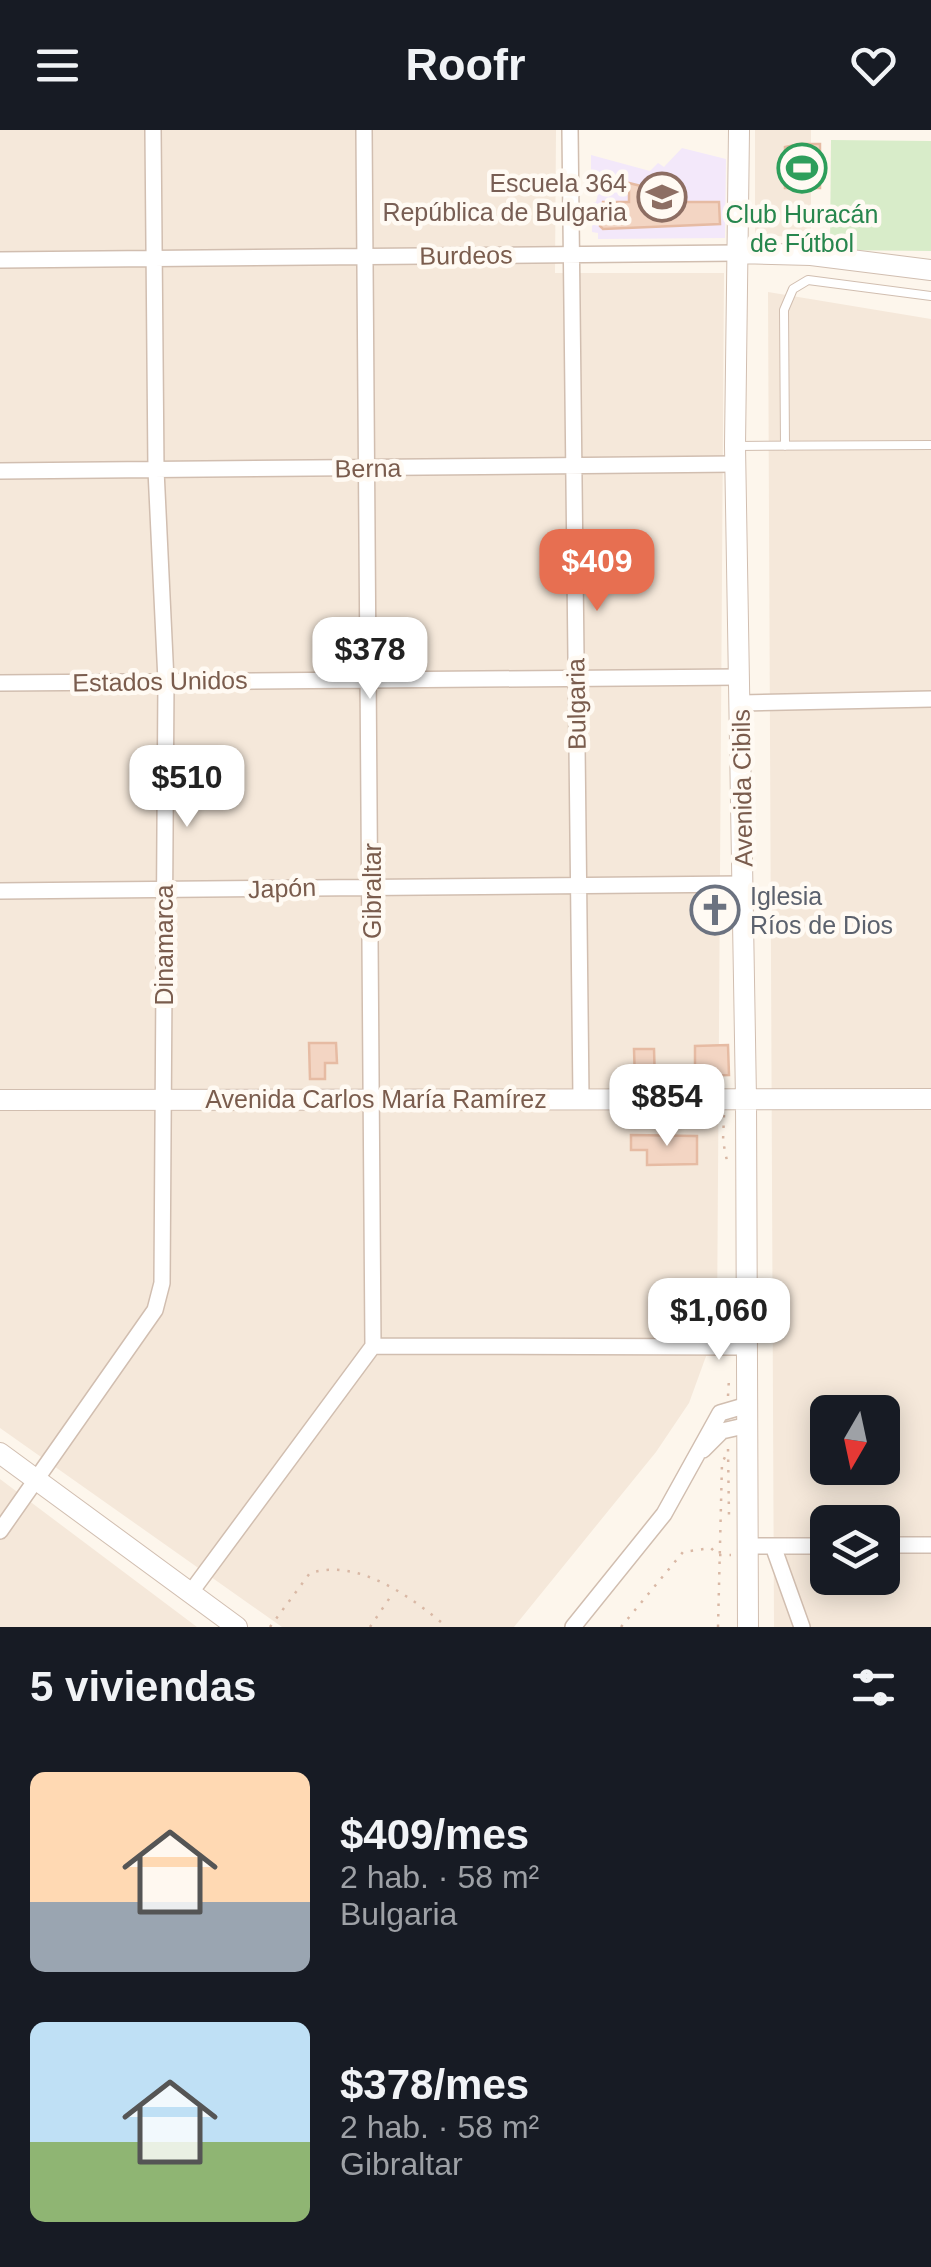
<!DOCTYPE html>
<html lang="es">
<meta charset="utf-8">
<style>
body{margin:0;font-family:Arial,sans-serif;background:#20242c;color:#f1f3f6;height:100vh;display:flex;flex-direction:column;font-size:38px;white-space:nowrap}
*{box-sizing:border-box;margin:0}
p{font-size:32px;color:#9ea1a6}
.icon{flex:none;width:55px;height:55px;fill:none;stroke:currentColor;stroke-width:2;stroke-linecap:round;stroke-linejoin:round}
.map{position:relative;height:1497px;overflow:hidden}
.sheet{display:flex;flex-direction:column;background:#171b24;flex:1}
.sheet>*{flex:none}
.needle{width:65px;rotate:189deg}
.fabs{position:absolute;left:810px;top:1265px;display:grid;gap:20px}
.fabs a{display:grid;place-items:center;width:90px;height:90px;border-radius:15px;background:#171b24;box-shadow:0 5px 25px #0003;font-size:50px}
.price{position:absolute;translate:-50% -85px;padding:0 22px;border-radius:20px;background:#fff;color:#222;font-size:32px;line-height:65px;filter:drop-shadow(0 2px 5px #0008)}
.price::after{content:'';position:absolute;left:50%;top:60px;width:30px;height:22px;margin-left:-15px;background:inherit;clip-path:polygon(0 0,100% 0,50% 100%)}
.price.selected{background:#e76f51;color:#fff}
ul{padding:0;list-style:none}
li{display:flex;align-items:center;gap:30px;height:250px;padding:0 30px}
li span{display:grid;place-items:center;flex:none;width:280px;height:200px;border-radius:15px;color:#555}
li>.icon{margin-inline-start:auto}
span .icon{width:120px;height:120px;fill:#fffc;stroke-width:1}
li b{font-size:42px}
h2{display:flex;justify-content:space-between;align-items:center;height:120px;padding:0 30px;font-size:42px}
header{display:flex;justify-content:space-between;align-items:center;height:130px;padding:0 30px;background:#171b24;font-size:45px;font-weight:700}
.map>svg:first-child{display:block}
.residential{fill:#f5e8da;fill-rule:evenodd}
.education{fill:#f3e8fa}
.green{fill:#d8ecc9}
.building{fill:#f3d5c3;stroke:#e6bba3;stroke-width:2.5}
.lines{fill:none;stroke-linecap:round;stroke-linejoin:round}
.service-casing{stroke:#d1beb0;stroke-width:10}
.minor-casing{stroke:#d1beb0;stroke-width:18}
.tertiary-casing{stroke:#d1beb0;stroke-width:22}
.path{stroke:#d9b8a5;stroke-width:2.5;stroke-dasharray:2.5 8;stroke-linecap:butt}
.service{stroke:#fff;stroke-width:8}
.minor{stroke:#fff;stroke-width:15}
.tertiary{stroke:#fff;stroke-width:20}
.labels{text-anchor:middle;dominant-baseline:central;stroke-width:9;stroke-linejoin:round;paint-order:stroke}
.education-label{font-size:25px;fill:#785e54;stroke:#fffaf3;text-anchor:end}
.leisure-label{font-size:25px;fill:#27864d;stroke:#fffaf3}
.street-label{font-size:25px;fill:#7a5c4d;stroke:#fffaf3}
.worship-label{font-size:25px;fill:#5b616d;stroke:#fffaf3;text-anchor:start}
</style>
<header><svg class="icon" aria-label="menu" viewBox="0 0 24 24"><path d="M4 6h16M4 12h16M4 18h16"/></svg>Roofr<svg class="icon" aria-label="heart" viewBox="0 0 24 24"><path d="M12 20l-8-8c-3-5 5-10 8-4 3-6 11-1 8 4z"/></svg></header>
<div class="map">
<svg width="931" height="1497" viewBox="0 0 931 1497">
<rect width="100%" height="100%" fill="#fdf6ec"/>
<!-- residential -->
<path class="residential" d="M0 0H556L555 143H724L717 1196 689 1273 656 1322 514 1497H282L0 1298Z
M755 0H811V110L755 103Z
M768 162 931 189V1497H774ZM828 1282H882V1338H828ZM828 1392H882V1448H828Z
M0 1349 197 1497H0Z"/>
<!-- education -->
<path class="education" d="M682 18 726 29 725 108 598 109V103L592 102V73L596 72 602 48 591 44V25L650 41 658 33 664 37Z"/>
<!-- green -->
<path class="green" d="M831 10 931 11V121L830 120Z"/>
<!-- building -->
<path class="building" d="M800 14H820V58H785V17Z
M629 53 645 57V72H719L720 94 603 99 600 96 603 72H629Z
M704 768 727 769V792H703Z
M309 913H336L337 933H325V949H310Z
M728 915 729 945 695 946V916Z
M634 919H654L655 952H635Z
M631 1005 697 1006V1034L647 1035V1020H631Z"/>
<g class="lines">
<!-- service casing -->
<g class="service-casing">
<path id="service" d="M735 316 931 315
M785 316 784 180 793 159 808 150 931 166"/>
</g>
<!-- minor casing -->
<g class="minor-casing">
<path id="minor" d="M570 0 581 968
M0 130 737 123
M0 341 736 334
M0 553 740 547
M741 573 931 569
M0 761 743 754
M373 1216 744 1217
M703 1320 722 1301 744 1296
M0 1401 155 1180 162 1153 166 551 156 340 153 0
M882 1415H931
M747 1416H828
M773 1416 802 1497
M191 1462 373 1216 364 0
M573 1497 664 1384 720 1283 744 1276"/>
</g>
<!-- tertiary casing -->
<g class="tertiary-casing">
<path id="tertiary" d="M739 0 735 316 746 969 748 1497
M737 123 811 125 931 140
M0 970 931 969
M0 1323 237 1497"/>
</g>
<!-- path -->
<path class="path" d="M724 985 723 1011 728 1036
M728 1266 729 1249
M728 1319 729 1386
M270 1497 310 1443C359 1428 411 1467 447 1497
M370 1497 393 1463
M621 1497 683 1422 711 1418 718 1425H731
M718 1497 722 1333 727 1323"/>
<!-- service -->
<use href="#service" class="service"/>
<!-- minor -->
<use href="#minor" class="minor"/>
<!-- tertiary -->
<use href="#tertiary" class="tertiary"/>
</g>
<!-- icons -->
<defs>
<g id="stadium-ring" transform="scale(2.5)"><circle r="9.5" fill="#fffaf3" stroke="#2e9e5b" stroke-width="1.5"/><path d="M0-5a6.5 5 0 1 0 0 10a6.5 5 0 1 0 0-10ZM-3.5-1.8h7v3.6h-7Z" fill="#2e9e5b"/></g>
<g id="school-ring" transform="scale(2.5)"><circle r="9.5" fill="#fffaf3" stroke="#8d6e63" stroke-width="1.5"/><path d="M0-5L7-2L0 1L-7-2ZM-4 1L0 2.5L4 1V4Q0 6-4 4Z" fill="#8d6e63"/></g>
<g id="church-ring" transform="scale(2.5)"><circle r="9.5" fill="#fffaf3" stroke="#6b7280" stroke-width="1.5"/><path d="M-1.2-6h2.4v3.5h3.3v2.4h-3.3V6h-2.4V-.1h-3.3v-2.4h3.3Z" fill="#6b7280"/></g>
</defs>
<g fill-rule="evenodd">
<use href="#stadium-ring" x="802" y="38"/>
<use href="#school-ring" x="662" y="67"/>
<use href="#church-ring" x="715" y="780"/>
</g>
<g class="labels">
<!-- education labels -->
<g class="education-label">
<text x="627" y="53">Escuela 364<tspan x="627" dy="29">República de Bulgaria</tspan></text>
</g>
<!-- leisure labels -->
<g class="leisure-label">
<text x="802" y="84">Club Huracán<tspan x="802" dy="29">de Fútbol</tspan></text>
</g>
<!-- street labels -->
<g class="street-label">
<text transform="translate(466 125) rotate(-1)">Burdeos</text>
<text transform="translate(368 338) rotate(-1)">Berna</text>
<text transform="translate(160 551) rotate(-1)">Estados Unidos</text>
<text transform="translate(576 574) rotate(-91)">Bulgaria</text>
<text transform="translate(742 658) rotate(-91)">Avenida Cibils</text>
<text transform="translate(282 758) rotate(-2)">Japón</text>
<text transform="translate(372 761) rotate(-90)">Gibraltar</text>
<text transform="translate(164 815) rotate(-90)">Dinamarca</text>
<text x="376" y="969">Avenida Carlos María Ramírez</text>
</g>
<!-- worship labels -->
<g class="worship-label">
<text x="750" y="766">Iglesia<tspan x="750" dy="29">Ríos de Dios</tspan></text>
</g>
</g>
</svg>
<div class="fabs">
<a><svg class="needle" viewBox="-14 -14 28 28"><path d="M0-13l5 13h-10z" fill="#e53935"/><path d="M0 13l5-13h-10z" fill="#9ea1a6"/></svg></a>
<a><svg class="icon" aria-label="layers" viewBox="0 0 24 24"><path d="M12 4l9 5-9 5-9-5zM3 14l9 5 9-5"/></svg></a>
</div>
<b class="price selected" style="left:597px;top:484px">$409</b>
<b class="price" style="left:370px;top:572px">$378</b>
<b class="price" style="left:187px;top:700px">$510</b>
<b class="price" style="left:667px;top:1019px">$854</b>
<b class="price" style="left:719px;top:1233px">$1,060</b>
</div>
<section class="sheet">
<h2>5 viviendas<svg class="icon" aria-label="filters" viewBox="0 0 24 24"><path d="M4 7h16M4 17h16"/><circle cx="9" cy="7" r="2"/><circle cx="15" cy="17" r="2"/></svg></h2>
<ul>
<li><span style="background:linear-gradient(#ffd9b3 65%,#9aa5b1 0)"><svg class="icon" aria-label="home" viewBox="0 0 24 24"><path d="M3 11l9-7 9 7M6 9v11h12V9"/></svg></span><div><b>$409/mes</b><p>2 hab. · 58 m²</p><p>Bulgaria</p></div></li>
<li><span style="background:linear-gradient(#bfe0f5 60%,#8fb573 0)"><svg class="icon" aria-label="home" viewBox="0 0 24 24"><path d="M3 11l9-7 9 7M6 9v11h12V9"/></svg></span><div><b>$378/mes</b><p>2 hab. · 58 m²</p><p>Gibraltar</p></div></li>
</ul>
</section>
